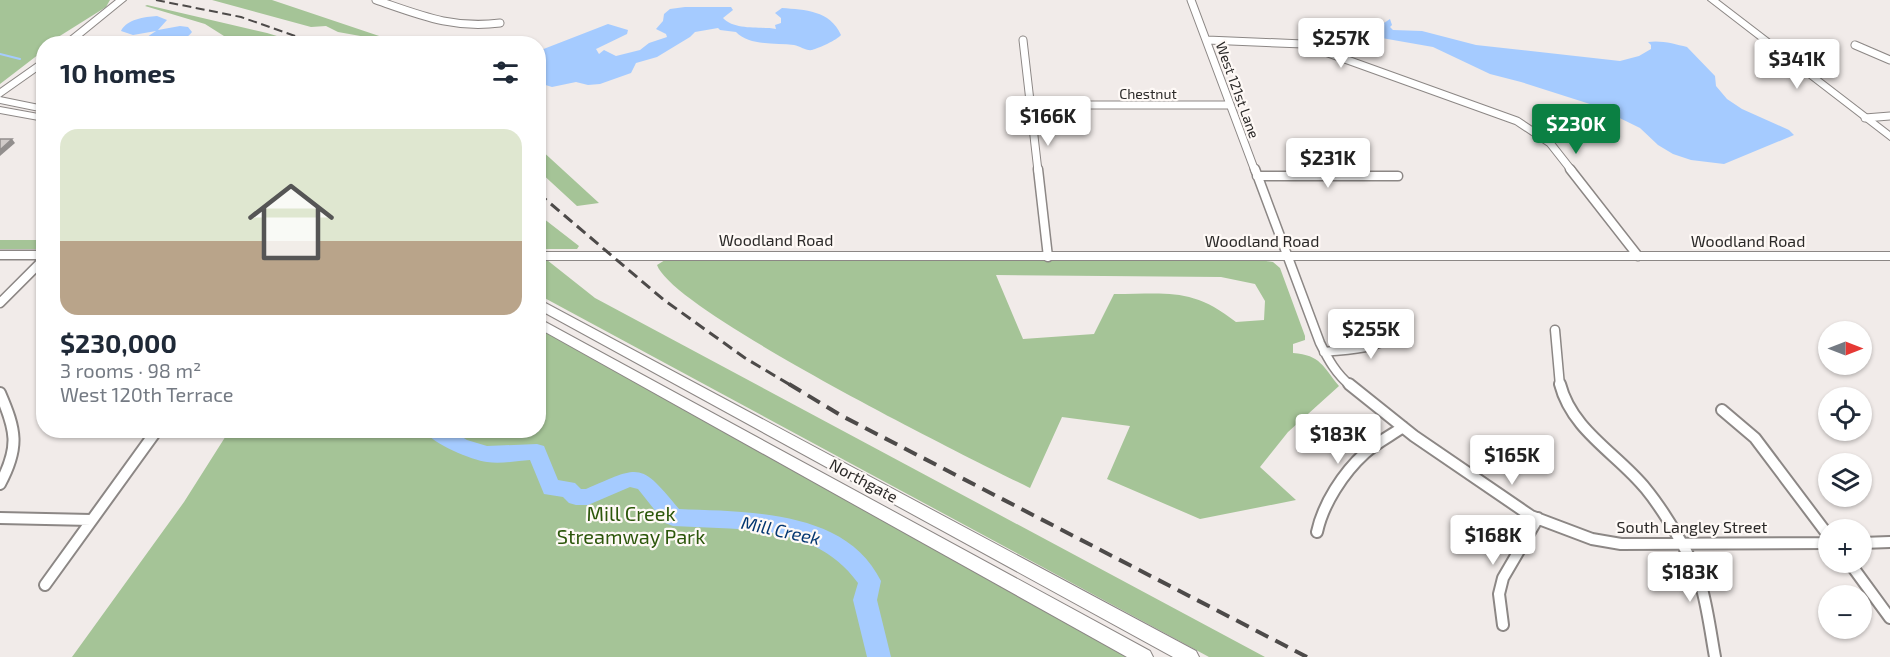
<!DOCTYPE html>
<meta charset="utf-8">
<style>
body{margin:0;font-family:"Exo 2",sans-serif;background:#f2f2f3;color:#1f2937;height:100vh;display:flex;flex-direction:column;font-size:22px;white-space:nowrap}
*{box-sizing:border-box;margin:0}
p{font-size:20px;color:#747a83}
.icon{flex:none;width:33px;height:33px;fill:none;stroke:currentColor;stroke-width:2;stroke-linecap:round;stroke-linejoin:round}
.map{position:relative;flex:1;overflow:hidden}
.drawer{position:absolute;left:36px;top:36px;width:510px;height:402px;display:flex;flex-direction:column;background:#fff;border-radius:24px;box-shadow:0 2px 4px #0004}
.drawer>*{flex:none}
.needle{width:39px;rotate:90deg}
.buttons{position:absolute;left:1818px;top:321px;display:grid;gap:12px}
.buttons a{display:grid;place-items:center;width:54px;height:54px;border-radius:50%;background:#fff;box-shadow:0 2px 4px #0004;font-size:30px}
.price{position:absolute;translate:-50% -51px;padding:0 14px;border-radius:6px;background:#fff;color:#222;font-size:20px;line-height:39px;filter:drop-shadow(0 2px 3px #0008)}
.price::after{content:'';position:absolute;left:50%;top:36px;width:18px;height:14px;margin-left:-9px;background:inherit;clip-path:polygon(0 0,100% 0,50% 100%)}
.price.current{background:#0b8043;color:#fff}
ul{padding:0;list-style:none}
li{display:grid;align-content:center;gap:12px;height:318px;padding:0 24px}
li span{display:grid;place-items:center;height:186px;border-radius:18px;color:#555}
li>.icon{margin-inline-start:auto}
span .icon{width:108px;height:108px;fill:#fffc;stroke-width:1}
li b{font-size:26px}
h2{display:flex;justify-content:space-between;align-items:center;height:72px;padding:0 24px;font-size:26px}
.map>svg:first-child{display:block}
.green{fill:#a5c497;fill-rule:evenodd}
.water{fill:#a5cbff}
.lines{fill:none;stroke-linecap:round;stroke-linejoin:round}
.stream{stroke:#a5cbff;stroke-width:2}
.river{fill:#a5cbff;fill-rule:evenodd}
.minor-far2-casing{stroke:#8c8785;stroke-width:9}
.minor-far1-casing{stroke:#8c8785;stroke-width:11}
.minor-casing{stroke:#8c8785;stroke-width:14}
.secondary-casing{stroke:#8c8785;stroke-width:2}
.minor-far2{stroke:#fff;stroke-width:7}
.minor-far1{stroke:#fff;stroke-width:8}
.minor{stroke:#fff;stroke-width:10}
.secondary{fill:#fff;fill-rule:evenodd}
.rail-far2{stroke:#4d4a49;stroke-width:2;stroke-dasharray:9 4.5;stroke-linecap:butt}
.rail-far1{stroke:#4d4a49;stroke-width:3;stroke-dasharray:11 6;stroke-linecap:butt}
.rail{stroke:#4d4a49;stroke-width:4;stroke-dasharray:14 8;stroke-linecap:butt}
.shaded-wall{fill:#928e8d}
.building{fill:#d1cbc9;stroke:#928e8d;stroke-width:1.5}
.labels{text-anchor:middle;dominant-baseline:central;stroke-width:4.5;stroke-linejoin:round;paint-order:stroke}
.far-street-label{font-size:14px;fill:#2b2928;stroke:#fef9f6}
.street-label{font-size:16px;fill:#2b2928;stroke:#fef9f6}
.water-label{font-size:18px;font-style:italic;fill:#033671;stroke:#fef9f6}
.near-park-label{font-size:20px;fill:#2c570b;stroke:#fef9f6}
</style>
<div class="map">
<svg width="1890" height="657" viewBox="0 0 1890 657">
<rect width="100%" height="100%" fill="#f1ebe9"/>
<!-- green -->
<path class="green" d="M0 0H110L106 7 55 39 44 44 43 51 0 84Z
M212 0H272L400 43H380L366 37 338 32 326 26 311 27Z
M147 5 267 33 300 43H235L205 24 145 6Z
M538 148H539L599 203 577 206 539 171Z
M539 215 579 246 577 249H539Z
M0 240H43V249H0Z
M539 260H547L595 298 1265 657H1209L539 295Z
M665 260 1266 261 1273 262 1280 268 1305 336V340L1293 344V353C1321 355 1323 367 1339 386L1288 432 1260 467 1296 500 1200 519 1107 479 1130 426 1062 417 1030 488C971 459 674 312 657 265ZM996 275 1221 277 1255 284 1265 301 1264 320 1236 322C1192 287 1167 294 1114 294L1094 334 1023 339Z
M539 322 1144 657H72L184 502 229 431 465 430 481 433V430H538Z"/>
<!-- water -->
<path class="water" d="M685 7H731L733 10 723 18C735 31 761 26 776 29L775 25 781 23V18L775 13 782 8C805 10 830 10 841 35 837 40 819 48 812 50 806 51 800 46 794 45 776 43 749 46 736 32L720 30 718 28 695 32 690 37 657 57 636 63 631 73 600 84 588 85 576 82 552 87 539 83V52L541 50 608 24 628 30 627 34 596 49 599 54 604 50 616 56 640 50 649 43 667 37 666 34 656 29 663 21 664 14 670 9Z
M157 16 167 20 158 30 180 26 188 27 192 32C181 46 164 43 148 44L147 37 156 31 133 35 121 31C127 19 144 17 157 16Z
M1390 19 1392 25 1390 27 1393 30 1422 31 1476 45 1620 61 1639 56 1651 49V45L1648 42C1661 40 1675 44 1687 47L1715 76 1716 86 1727 99 1742 109 1789 130 1794 135 1724 164 1691 160 1673 154 1658 145 1640 128 1593 105 1521 82 1490 74 1433 47 1376 37 1374 34 1382 30 1384 23Z"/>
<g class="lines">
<!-- stream -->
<path class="stream" d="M0 54 20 59"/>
<!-- river -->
<path class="river" d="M424 430H451L467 440 487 446 537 444 544 446 558 480 575 483 581 489H586C641 465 640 462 679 509 747 512 846 509 881 581L877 600 891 657H867L853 600 858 583C815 523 739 530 673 526L665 523 638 489 630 487 588 505H576L569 503 563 497 544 494 530 460C516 461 501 464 487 462 472 460 432 444 424 430Z"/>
<!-- minor-far2 casing -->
<g class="minor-far2-casing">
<path id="minor-far2" d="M376 0C420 15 452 29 500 23
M1191 0 1255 171
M1023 40 1038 171
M1207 40 1303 44 1517 121 1550 143 1572 171
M1855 45 1890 60
M1030 105H1230
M1865 118 1890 116"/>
</g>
<!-- minor-far1 casing -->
<g class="minor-far1-casing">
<path id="minor-far1" d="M1038 169 1048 257
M1255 169 1320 343C1328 359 1336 374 1351 386
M1570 169 1638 256
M1257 176H1398
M0 255H44
M0 303 44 259
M1555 330 1560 386
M1324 352C1351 349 1379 350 1400 330"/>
</g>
<!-- minor casing -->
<g class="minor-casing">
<path id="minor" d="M1349 384 1414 436 1531 516 1592 539 1621 544 1828 543
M1560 384C1572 431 1618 454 1646 489 1664 511 1696 563 1702 589 1708 611 1711 635 1715 657
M0 393C16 430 20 447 0 484
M1722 410 1755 438 1828 535
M0 518 91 520
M1317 532C1323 504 1343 473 1365 453 1376 443 1390 436 1403 427
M1862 543 1890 542
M1849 562 1890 618
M45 585 157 430
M1503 625 1499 594 1503 578 1538 518"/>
</g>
<!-- secondary casing -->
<g class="secondary-casing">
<path id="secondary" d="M116 0H126L72 44H61Z
M1708 0H1718L1890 132V140Z
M44 58V66L0 97 44 106V112L0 103V89Z
M0 107 44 115V121L0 113Z
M538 252H1890V260H538Z
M538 299 1196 651 1199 657H1173L538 309Z
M538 318 1150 651 1153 657H1127L538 328Z"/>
</g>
<!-- minor-far2 -->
<use href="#minor-far2" class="minor-far2"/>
<!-- minor-far1 -->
<use href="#minor-far1" class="minor-far1"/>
<!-- minor -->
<use href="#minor" class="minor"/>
<!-- secondary -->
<use href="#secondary" class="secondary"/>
<!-- rail-far2 -->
<path class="rail-far2" d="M156 0 241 17 318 44"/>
<!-- rail-far1 -->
<path class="rail-far1" d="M538 193 664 300 745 358 792 386"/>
<!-- rail -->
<path class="rail" d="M789 384 842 416 1307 657"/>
</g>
<!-- shaded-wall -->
<path class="shaded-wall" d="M12 139 15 143 0 156V150Z"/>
<!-- building -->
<path class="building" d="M0 139H12L0 150Z"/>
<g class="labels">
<!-- far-street labels -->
<g class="far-street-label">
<text transform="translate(1238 90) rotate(70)">West 121st Lane</text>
<text x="1148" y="93">Chestnut</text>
</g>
<!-- street labels -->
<g class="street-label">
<text x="776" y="239">Woodland Road</text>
<text x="1262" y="240">Woodland Road</text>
<text x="1748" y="240">Woodland Road</text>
<text transform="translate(864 480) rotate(28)">Northgate</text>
<text x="1692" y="526">South Langley Street</text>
</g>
<!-- water labels -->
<g class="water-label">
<text transform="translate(781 530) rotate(12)">Mill Creek</text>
</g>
<!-- near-park labels -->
<g class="near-park-label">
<text x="631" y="513">Mill Creek<tspan x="631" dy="23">Streamway Park</tspan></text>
</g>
</g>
</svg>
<div class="buttons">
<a><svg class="needle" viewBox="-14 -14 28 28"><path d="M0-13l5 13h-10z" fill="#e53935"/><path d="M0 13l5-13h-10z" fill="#747a83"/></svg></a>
<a><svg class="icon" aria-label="locate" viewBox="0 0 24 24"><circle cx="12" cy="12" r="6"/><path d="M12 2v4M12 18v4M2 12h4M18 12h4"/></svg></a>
<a><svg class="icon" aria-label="layers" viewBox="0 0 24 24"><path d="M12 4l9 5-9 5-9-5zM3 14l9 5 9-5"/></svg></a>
<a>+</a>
<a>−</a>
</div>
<b class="price" style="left:1341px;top:69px">$257K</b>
<b class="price" style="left:1797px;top:90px">$341K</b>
<b class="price" style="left:1048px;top:147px">$166K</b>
<b class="price current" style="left:1576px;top:155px">$230K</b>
<b class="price" style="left:1328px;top:189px">$231K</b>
<b class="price" style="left:1371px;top:360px">$255K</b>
<b class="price" style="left:1338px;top:465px">$183K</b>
<b class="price" style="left:1512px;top:486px">$165K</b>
<b class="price" style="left:1493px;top:566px">$168K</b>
<b class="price" style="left:1690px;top:603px">$183K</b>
<section class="drawer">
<h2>10 homes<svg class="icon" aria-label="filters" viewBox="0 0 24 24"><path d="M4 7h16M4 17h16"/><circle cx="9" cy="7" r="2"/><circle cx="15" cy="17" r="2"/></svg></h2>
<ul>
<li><span style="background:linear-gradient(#dfe7d0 60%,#b9a48a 0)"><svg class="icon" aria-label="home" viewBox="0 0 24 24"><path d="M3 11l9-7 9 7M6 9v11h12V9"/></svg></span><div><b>$230,000</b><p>3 rooms · 98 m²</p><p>West 120th Terrace</p></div></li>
</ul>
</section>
</div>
